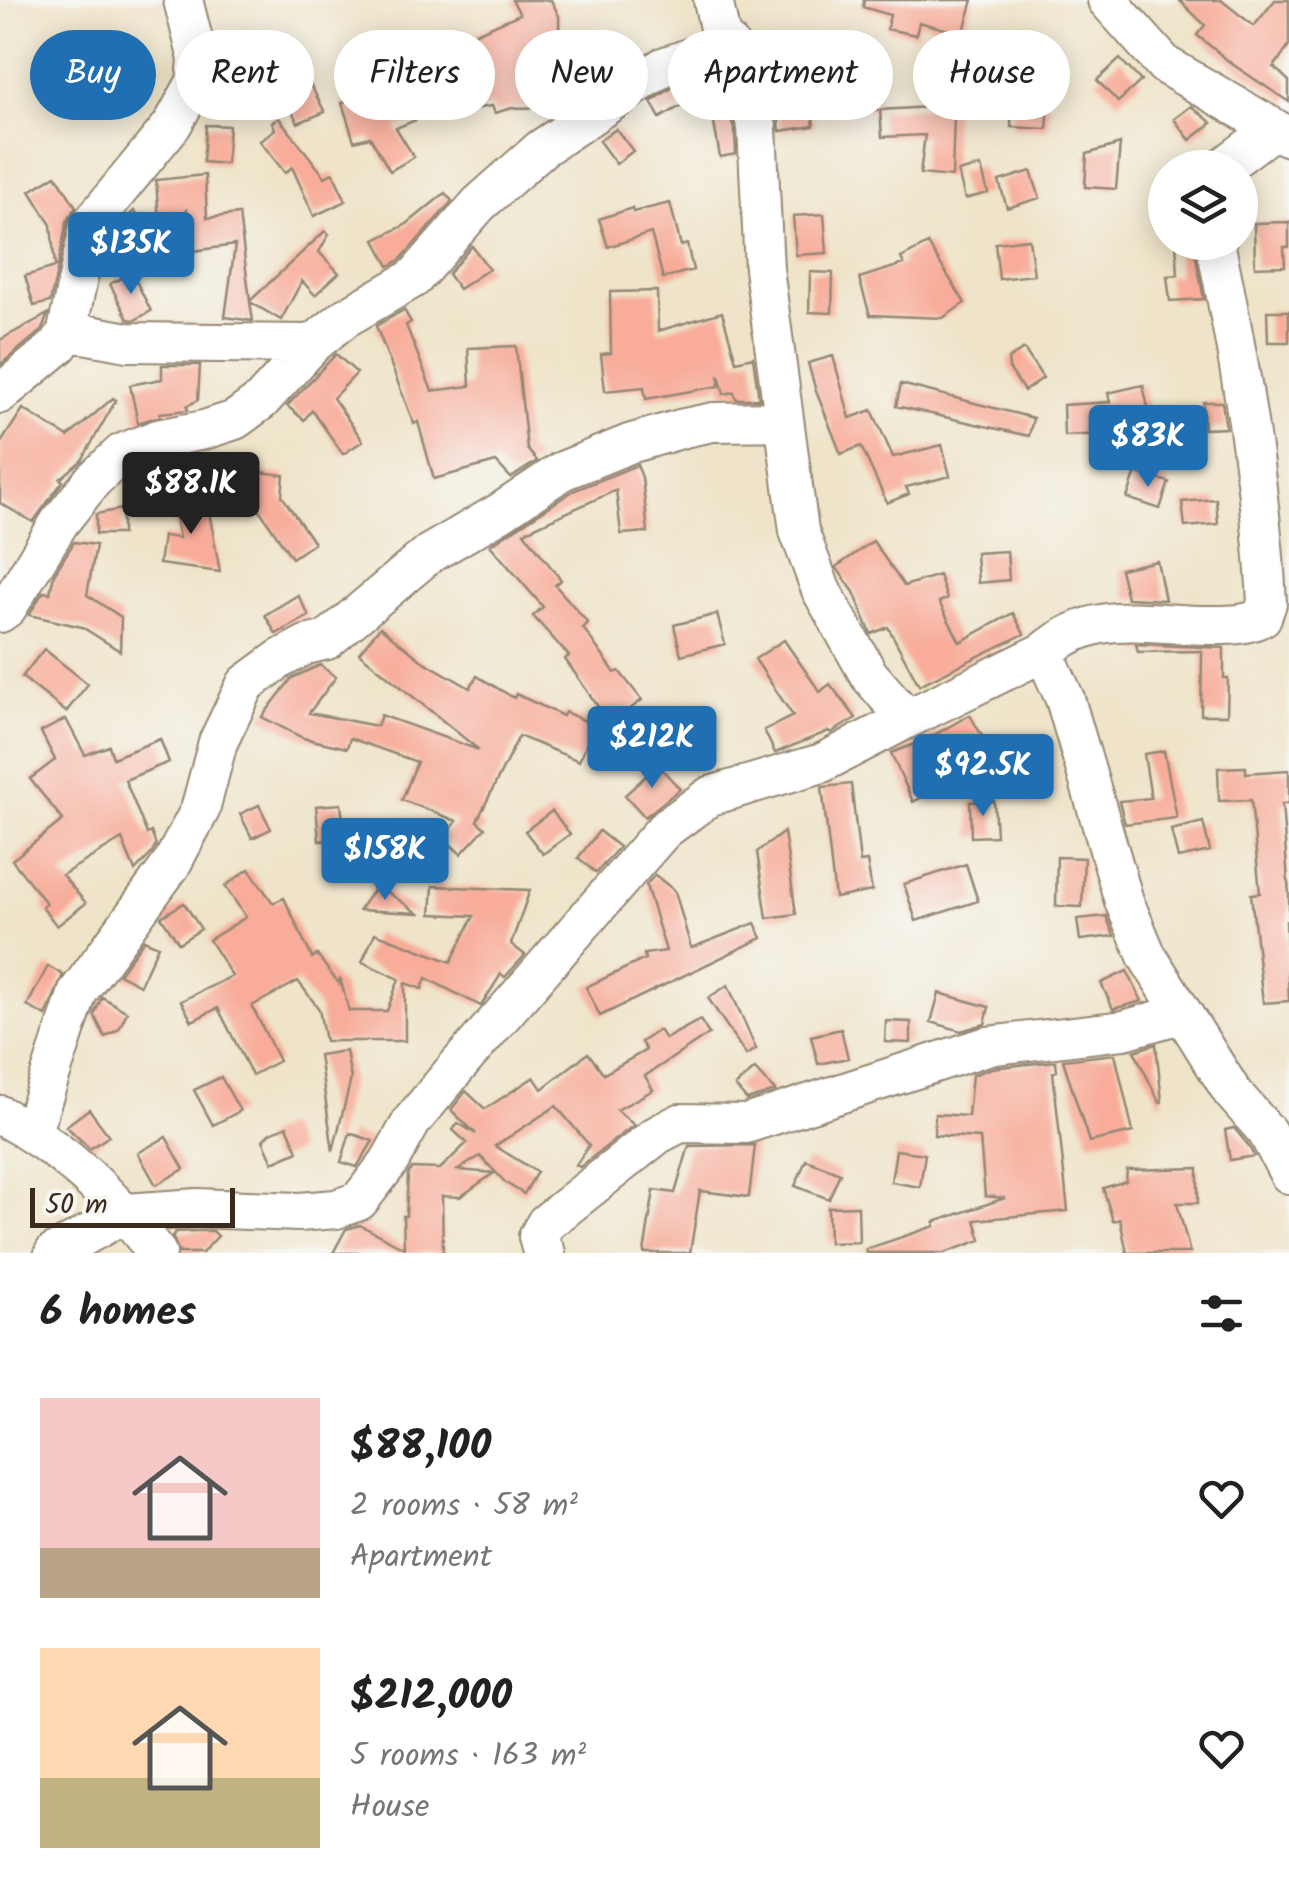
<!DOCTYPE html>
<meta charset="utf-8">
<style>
body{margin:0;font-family:Kalam,sans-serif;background:#f6f6f6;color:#222;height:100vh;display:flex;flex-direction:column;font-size:38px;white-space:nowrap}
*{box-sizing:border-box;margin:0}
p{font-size:32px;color:#767676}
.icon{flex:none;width:55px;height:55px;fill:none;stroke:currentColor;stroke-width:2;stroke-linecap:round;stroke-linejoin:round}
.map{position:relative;height:1253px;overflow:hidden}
.panel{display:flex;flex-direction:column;background:#fff;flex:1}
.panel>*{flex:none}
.top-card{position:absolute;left:30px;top:30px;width:1230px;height:90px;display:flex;gap:20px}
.fabs{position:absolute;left:1148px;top:150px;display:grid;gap:20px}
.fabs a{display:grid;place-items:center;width:110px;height:110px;border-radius:50%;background:#fff;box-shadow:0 5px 25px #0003;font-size:50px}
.scale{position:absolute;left:30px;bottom:25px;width:205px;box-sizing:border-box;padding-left:10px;border:5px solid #3b2a1e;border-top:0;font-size:28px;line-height:35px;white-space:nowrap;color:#3b2a1e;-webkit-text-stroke:8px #f6f6f2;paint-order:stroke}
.price{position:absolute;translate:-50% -85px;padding:0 22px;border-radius:10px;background:#1f6fb2;color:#fff;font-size:32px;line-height:65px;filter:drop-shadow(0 2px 5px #0008)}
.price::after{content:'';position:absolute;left:50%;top:60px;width:30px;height:22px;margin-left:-15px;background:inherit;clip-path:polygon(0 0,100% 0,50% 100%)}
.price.active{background:#222;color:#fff}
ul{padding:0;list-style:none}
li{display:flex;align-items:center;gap:30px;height:250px;padding:0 40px}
li span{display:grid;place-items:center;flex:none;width:280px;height:200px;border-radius:0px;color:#555}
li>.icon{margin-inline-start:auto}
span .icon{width:120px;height:120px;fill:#fffc;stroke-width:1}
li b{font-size:42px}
h2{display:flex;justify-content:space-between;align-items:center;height:120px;padding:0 40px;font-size:42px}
.pill{padding:0 35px;border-radius:45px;background:#fff;box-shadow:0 5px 25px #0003;font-size:35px;line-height:90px}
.pill.active{background:#1f6fb2;color:#fff}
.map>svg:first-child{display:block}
.building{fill:#f8ac99}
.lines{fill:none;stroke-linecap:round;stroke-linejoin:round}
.minor-casing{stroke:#958774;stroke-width:42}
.minor{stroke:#fff;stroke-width:38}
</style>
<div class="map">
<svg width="1289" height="1253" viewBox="0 0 1289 1253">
<rect width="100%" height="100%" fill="#f6f6f2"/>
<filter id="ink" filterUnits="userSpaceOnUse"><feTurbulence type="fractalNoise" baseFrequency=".01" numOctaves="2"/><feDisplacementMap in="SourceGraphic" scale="20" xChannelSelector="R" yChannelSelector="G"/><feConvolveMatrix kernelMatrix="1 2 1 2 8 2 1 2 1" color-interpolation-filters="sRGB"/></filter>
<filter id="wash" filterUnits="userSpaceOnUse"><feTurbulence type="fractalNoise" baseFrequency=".0048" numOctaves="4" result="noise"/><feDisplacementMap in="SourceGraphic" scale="40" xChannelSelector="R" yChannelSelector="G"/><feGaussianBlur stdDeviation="2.25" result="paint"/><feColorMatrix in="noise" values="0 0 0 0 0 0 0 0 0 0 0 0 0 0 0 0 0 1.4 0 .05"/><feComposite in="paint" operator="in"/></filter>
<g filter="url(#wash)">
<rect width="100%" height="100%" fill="#efe4c9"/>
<g id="blocks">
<!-- building -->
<path class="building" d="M512 0H551L559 16 561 107 512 108 495 113 492 106 423 117 396 128 414 157 390 171 370 137 354 141 342 103 413 75 407 59 438 49 434 42 461 28 467 37 520 14Z
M864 0H973L963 34 919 22 916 35 887 29 890 15 863 7Z
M1179 0H1221L1254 26 1275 0H1289V45L1274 67 1289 81V102L1232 64 1197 35 1205 25Z
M607 33 623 59 596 75 580 50Z
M810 43 815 66 806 68 814 126 780 131 770 52Z
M293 53 325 112 298 123 268 66Z
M1120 59 1141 81 1118 102 1097 80Z
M715 73 735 131 736 154 720 157 708 90 660 118 651 102 673 87Z
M857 73 878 74 877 110 855 109Z
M931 84H955L952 177 920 174 925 135 882 137 880 110 930 107Z
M1012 102 1049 104 1047 129 1011 127Z
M1191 106 1212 123 1190 140 1174 119Z
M279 118 325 177 333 173 346 201 314 216 292 167 285 173 260 141 275 129 272 122Z
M206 125 229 126 226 164 203 162Z
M616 129 633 151 616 164 599 141Z
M1120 144 1116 189 1085 187 1087 154Z
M981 166 988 193 965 199 958 172Z
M1031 171 1040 198 1007 208 999 181Z
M56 175 76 207 67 221 58 266H55L51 225 30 191Z
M205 175 207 218 239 214 250 301 325 231 329 234 319 252 339 273 315 295 302 281 281 320 250 302 253 321 225 317 235 245 193 251 187 210 145 254 117 228 134 211 160 235 156 180Z
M445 193 452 201 400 260 389 266 375 240 407 224Z
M670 203 681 246 687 244 693 270 663 278 651 233 608 247 599 219 632 208 633 212Z
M824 214 827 253 796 255 793 216Z
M1289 222V247H1284L1285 266 1255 267 1254 223Z
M1029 239 1034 275 999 279 995 243Z
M1176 242H1193L1204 299 1170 301 1167 276 1178 275Z
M928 244 965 303 943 318 870 315 859 278 904 264 901 258Z
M472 246 489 269 459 289 448 274Z
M58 266 50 302 34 306 25 276Z
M810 272 833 273 832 313 809 312Z
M132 273 151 311 135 320 128 319 110 284Z
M657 291 658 331 722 312 736 361 753 357 759 399H736L734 392 724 394 719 375V386L646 399 644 387 605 391 601 354 611 353 610 292Z
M404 310 411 322 406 325 432 391 470 386 468 348 516 346 527 449 537 461 511 478 496 462 434 479 418 422 414 424 376 326Z
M1267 311H1289V342H1268Z
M48 314 42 330 0 365V340Z
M1024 349 1043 378 1024 391 1009 368 1008 359Z
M336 354 357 373 333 398 363 441 343 454 312 410 304 420 287 406Z
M833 356 850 418 872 410 893 457 942 445 950 476 906 487 909 494 887 503 861 446 841 454 816 391 808 363Z
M162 365H200L198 400 187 406 188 410 160 413V416L138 423 130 385 162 379Z
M901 384 1033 418 1029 436 896 406Z
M1143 385 1150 417 1100 428 1101 434 1064 436 1063 405 1110 402 1108 393Z
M113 398 116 400 82 460 60 479 63 481 33 522 0 503V444L23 409 68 437Z
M1203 402H1222L1226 428 1204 429Z
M637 465 642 477 648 532 621 534 616 490 524 532 561 580 555 585 588 623 583 628 615 673 619 671 642 700 610 724 565 659 569 656 533 616 543 607 490 545 573 491Z
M260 472 284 475 282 496 314 543 292 558 256 505Z
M1136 472 1169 482 1160 509 1127 498Z
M206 495 220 572 159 564 163 536 179 538 172 501Z
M1216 499 1218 524 1185 527 1182 502Z
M122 509V534H96V514Z
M873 541 904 586 939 575 947 599 939 602 960 642 1013 613 1024 634 919 685 888 627 871 634 854 592 836 567Z
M74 542 96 545 87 595 121 617 120 651 82 627 29 615 43 592 50 593 54 574Z
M1007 551 1009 580 978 583 976 553Z
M1157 561 1165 600 1127 598 1120 569Z
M298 595 309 616 276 634 265 615Z
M717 614 725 644 681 655 674 625Z
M380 627 421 660 470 688 477 676 514 698 516 694 563 716 565 712 595 725 579 761 519 736 477 821 485 828 461 854 443 838 457 821 402 800 417 762 350 738 347 748 303 738 262 717 292 678 320 665 336 677 309 713 377 726 381 715 479 750 359 653Z
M784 640 820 692 830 684 856 718 831 733 829 731 775 753 764 730 793 716 755 659Z
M1136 644 1224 648V678H1228L1227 715H1201L1202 651 1138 652Z
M44 649 88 684 66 712 22 677Z
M970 715 994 757 913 802 891 753 925 740Z
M66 719 85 755 109 746 113 758 160 739 169 762 125 780 147 834 151 832 156 845 152 853 135 871 122 839 62 875 86 903 57 926 42 907 46 903 12 860 63 820 30 779 55 760 41 732Z
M1164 751 1177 818 1125 824 1119 801 1151 798 1144 754Z
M658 765 680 789 645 817 625 795Z
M1246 767V773L1289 770V803L1282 804 1289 894V920L1286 921 1289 1001 1263 1003 1251 894 1260 893 1251 800 1219 801 1218 768Z
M851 784 860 862 867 861 872 891 835 898 822 787Z
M994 801 996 836 971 837 970 802Z
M341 804 345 838 319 841 316 806Z
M259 805 271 829 252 838 240 814Z
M552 811 570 834 543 854 525 831Z
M1203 822 1210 851 1178 858 1171 830Z
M599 831 619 847 596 873 578 858Z
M784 832 796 914 767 918 757 852Z
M1057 857 1084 858 1082 907 1056 906Z
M966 864 978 901 916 921 904 884Z
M249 869 273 903 284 898 312 958 317 955 339 984 340 978 349 1011H387L399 979 362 962 375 933 451 962 474 916 431 914 433 886 530 890 511 944 525 955 505 977 501 974 481 1006 426 978 422 989 405 983V1041H325L319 1009 298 981 252 1006 279 1061 252 1075 218 1008 192 1021 181 1001 232 976 209 940 246 917 225 886Z
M655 875 675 891 691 948 755 923 762 938 600 1016 586 987 645 959 644 954 666 951 646 885Z
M377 885 418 913 359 910Z
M184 903 201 929 179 943 161 917Z
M1106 916 1114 936 1080 940 1077 919Z
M144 940 158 946 140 985 119 974Z
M48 966 63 975 46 1016 27 1006Z
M1127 971 1142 1001 1113 1009 1101 983Z
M728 985 756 1049 746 1055 708 998Z
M939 993 989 1007 985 1024 961 1031 931 1022Z
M102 997 127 1012 119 1029 105 1037 94 1015Z
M700 1020 709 1034 645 1076 653 1090 617 1110 634 1125 580 1167 576 1165 589 1145 556 1106 495 1146 537 1172 524 1194 506 1183 480 1156 458 1170 494 1173 460 1197 442 1196 443 1253H333L346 1229 360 1225 404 1248 403 1216H406L408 1174 412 1168 440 1169 467 1143 453 1130 458 1123 476 1134 451 1110 466 1091 485 1109 534 1077 542 1089 588 1053 604 1074 646 1050 641 1042 659 1030 665 1039Z
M886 1021 911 1022V1043L885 1042Z
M841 1029 848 1058 818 1064 811 1036Z
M1156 1044 1162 1102 1160 1103 1134 1051Z
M346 1051 351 1079 333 1151 319 1055Z
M1115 1054 1133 1132 1089 1142 1063 1060Z
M1056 1061 1057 1071 1053 1072 1068 1211 975 1220 981 1240 944 1253H867L866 1249 935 1226 934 1222 1005 1198 985 1196 980 1138 934 1135 935 1114 968 1116 972 1075 992 1068Z
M755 1069 775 1091 747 1100 735 1086Z
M221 1077 240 1111 213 1125 194 1090Z
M89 1109 109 1136 90 1149 66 1126Z
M287 1126 298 1151 273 1162 263 1140 270 1133Z
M1234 1128 1248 1145 1254 1156 1230 1160 1225 1130Z
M350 1133 373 1141 357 1167 341 1162Z
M166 1137 184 1169 156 1185 138 1153Z
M755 1145 749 1197 700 1191 690 1253H644L654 1190 675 1193 689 1146Z
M896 1150 925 1154 920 1187 891 1182Z
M806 1160 840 1173 829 1199 795 1186Z
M1198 1168V1203H1177L1190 1253H1127L1120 1219 1113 1221 1103 1188 1126 1181 1127 1170Z
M858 1206 859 1242 829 1243 828 1207Z
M197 1231H213L218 1236 202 1253H179L172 1236 176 1232Z"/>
</g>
</g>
<g filter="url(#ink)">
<use href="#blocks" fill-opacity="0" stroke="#958774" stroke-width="2.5"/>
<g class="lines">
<!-- minor casing -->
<g class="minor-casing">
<path id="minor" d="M1107 0 1165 65 1289 137
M1222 168 1274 129
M67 331 128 342 313 344
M0 394 59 345 67 331 89 226 172 125 196 82 198 59 183 0
M0 613 7 608 59 523 93 480 122 453 158 439 204 430 235 420 261 401 313 344 345 318 414 278 479 204 541 149 663 67 729 44
M1044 652C1097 607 1145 625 1209 625 1227 625 1245 626 1262 617L1267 603C1261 482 1240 360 1215 242
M907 719 1044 652 1065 699 1124 901 1147 956 1232 1092 1267 1132 1289 1174
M0 1115C64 1149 113 1196 157 1253
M32 1131 78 992 171 865 200 810 218 742 246 684 280 659 306 645 327 640 429 554 501 512 562 471 629 444 684 428 713 422 784 421
M54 1253 126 1213 197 1208 299 1212 336 1209 359 1201 389 1162 412 1121 456 1068 664 830 710 796 822 763 907 719 869 675 821 590 799 531 764 269 757 127 739 70 720 33 713 0
M546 1253 541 1248 538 1237 546 1223 657 1135 680 1123 746 1124 987 1046 1124 1030 1180 1014"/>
</g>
<!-- minor -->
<use href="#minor" class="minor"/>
</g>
</g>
</svg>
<div class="fabs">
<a><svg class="icon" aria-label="layers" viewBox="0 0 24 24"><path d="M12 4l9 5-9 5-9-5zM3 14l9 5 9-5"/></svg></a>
</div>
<div class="scale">50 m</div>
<b class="price" style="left:131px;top:297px">$135K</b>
<b class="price" style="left:1148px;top:490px">$83K</b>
<b class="price active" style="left:191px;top:537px">$88.1K</b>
<b class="price" style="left:652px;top:791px">$212K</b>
<b class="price" style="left:983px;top:819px">$92.5K</b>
<b class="price" style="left:385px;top:903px">$158K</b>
<div class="top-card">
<a class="pill active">Buy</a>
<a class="pill">Rent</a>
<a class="pill">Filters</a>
<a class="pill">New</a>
<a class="pill">Apartment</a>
<a class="pill">House</a>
</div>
</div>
<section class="panel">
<h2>6 homes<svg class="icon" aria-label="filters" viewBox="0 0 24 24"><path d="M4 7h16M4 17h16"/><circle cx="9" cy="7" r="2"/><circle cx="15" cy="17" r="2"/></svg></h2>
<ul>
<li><span style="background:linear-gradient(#f6c9c9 75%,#b9a48a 0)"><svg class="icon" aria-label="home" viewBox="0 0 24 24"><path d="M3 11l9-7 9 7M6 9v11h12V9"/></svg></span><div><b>$88,100</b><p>2 rooms · 58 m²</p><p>Apartment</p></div><svg class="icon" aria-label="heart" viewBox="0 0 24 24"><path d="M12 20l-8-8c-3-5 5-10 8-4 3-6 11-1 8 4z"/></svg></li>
<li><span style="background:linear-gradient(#ffd9b3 65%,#c2b280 0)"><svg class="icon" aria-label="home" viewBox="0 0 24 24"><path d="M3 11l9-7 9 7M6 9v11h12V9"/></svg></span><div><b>$212,000</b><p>5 rooms · 163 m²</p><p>House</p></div><svg class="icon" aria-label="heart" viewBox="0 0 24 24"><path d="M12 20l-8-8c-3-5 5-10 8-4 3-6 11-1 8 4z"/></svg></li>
</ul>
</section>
